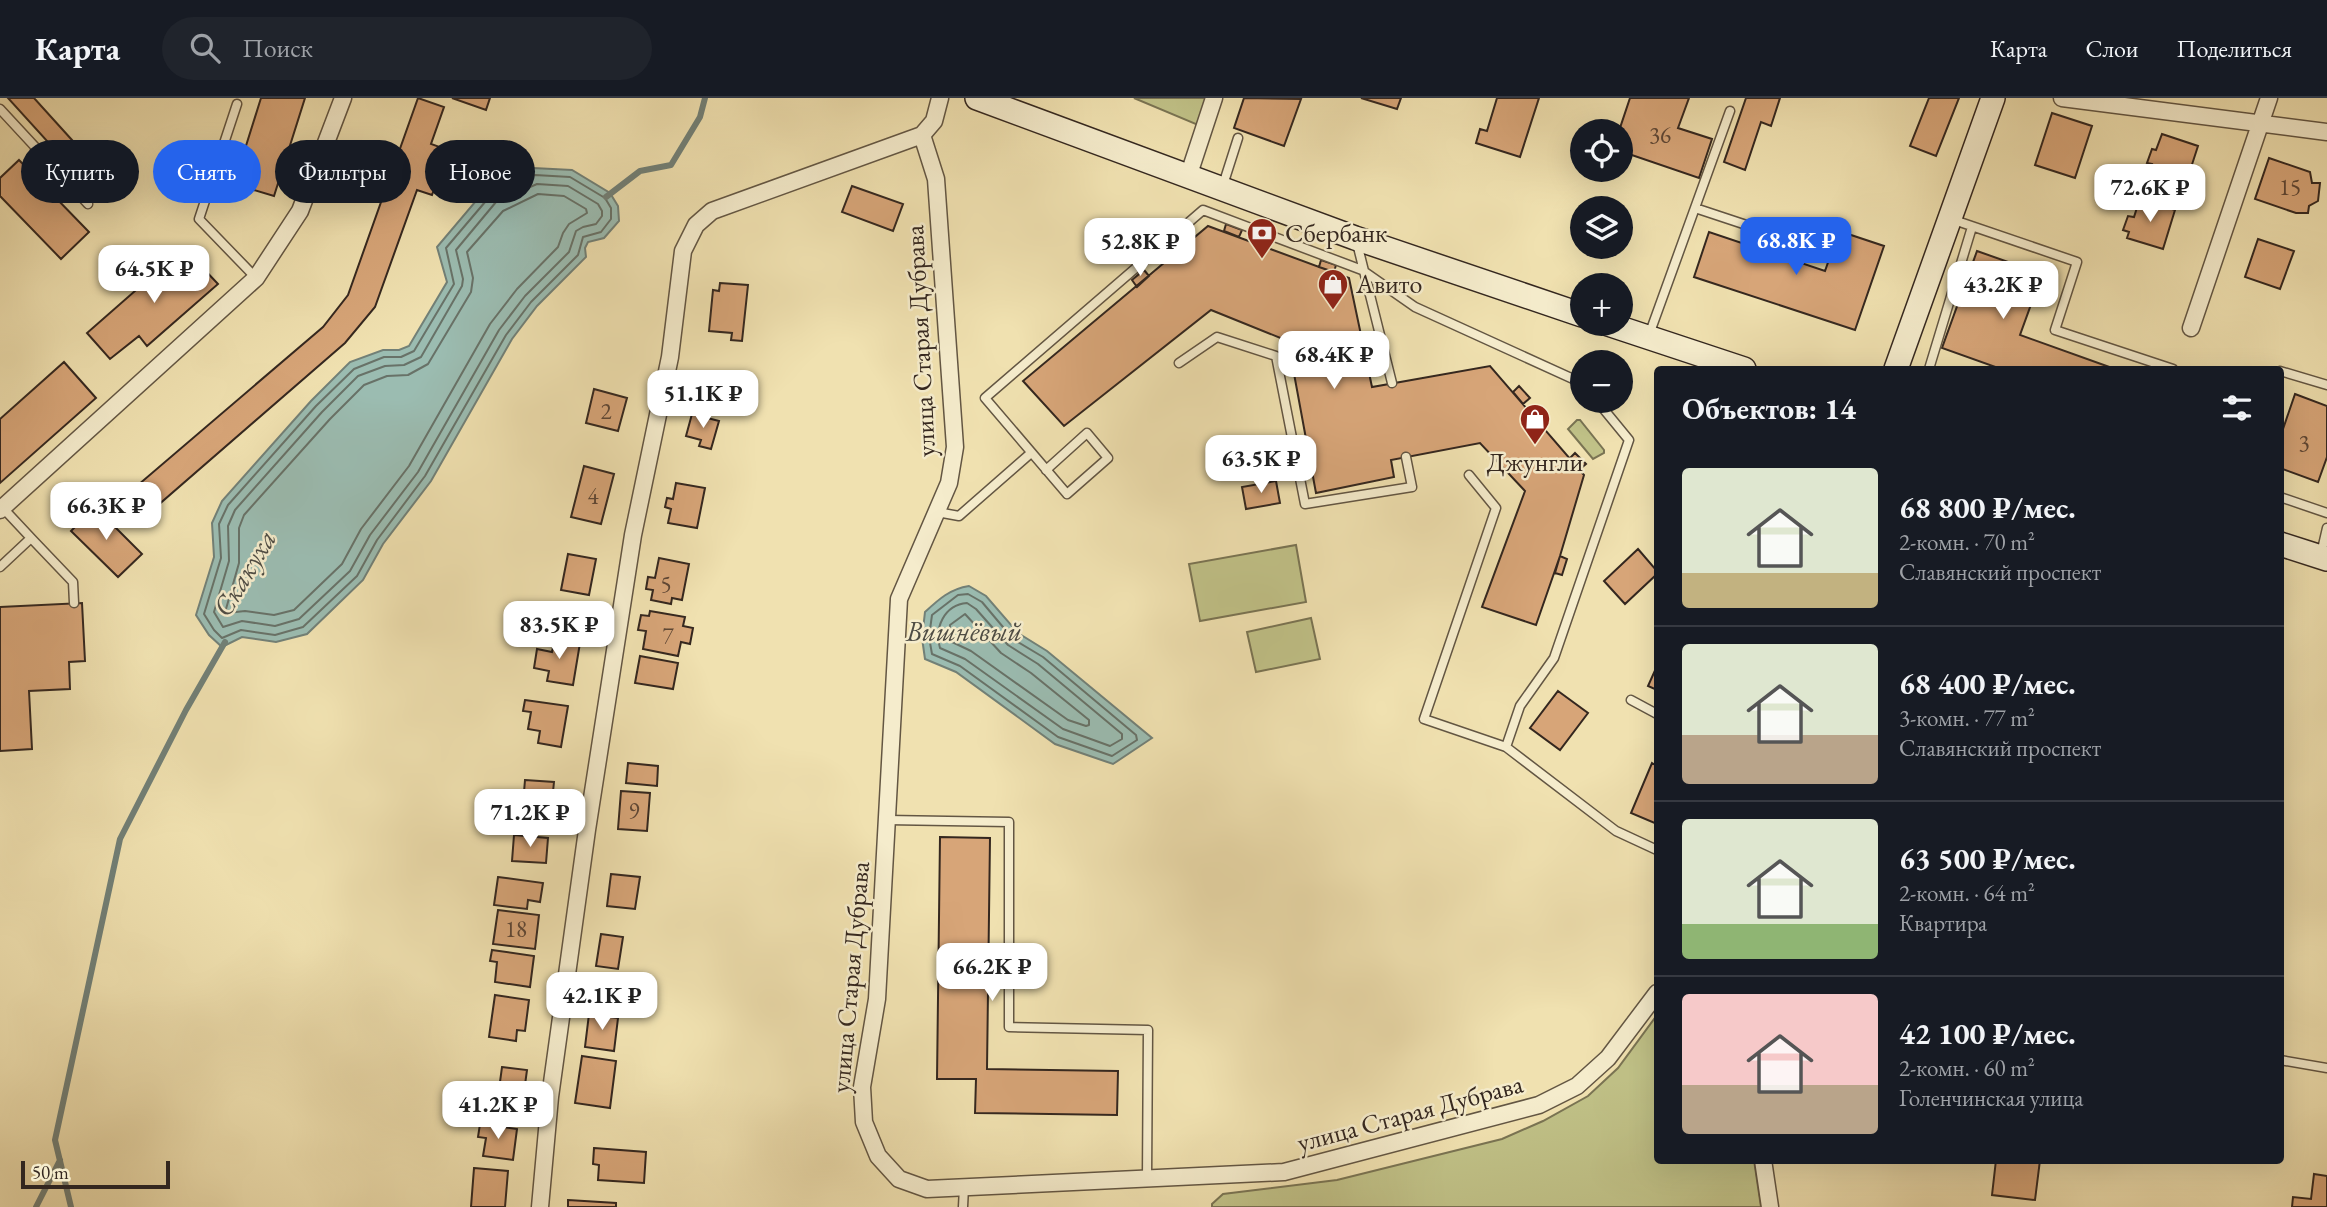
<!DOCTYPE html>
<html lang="ru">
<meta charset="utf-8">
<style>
body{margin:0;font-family:"EB Garamond",serif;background:#20242c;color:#f1f3f6;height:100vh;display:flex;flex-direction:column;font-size:26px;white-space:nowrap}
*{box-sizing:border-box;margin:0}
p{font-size:23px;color:#9ea1a6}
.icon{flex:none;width:38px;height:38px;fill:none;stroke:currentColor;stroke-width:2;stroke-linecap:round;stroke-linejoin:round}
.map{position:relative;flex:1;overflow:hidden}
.side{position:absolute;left:1654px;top:268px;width:630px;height:798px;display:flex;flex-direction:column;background:#171b24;border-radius:7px;box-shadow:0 7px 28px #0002}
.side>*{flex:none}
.hud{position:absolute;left:21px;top:42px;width:665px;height:63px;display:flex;gap:14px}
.tools{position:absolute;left:1570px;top:21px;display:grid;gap:14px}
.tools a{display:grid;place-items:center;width:63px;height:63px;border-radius:50%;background:#171b24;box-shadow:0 7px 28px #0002;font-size:35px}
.scale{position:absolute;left:21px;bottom:18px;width:149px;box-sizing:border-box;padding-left:7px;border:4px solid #34271f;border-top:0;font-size:19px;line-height:24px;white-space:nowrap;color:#34271f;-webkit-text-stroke:5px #f5eccc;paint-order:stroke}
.price{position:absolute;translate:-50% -60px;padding:0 16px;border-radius:14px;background:#fff;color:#222;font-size:23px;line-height:46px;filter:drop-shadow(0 2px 4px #0008)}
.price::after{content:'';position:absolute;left:50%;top:42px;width:21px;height:16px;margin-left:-10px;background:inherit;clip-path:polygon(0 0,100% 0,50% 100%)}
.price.on{background:#2563eb;color:#fff}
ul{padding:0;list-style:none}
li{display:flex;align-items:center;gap:21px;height:175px;padding:0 28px}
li+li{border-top:2px solid #363941}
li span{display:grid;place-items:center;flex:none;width:196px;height:140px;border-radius:7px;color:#555}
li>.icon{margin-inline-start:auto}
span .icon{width:84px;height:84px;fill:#fffc;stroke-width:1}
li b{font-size:30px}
h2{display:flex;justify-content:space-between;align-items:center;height:84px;padding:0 28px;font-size:30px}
.pill{padding:0 24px;border-radius:32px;background:#171b24;box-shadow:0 7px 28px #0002;font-size:24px;line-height:63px}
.pill.on{background:#2563eb;color:#fff}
header{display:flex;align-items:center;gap:42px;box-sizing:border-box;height:98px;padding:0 35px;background:#171b24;border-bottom:2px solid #363941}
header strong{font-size:33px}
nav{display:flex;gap:38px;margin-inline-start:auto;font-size:24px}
.search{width:490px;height:63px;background:#20242c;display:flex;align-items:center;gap:18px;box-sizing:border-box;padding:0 24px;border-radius:38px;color:#9ea1a6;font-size:26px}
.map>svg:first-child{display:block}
.green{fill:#c0c187;stroke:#7a7453;stroke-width:2}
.water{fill:#9bbcb1;stroke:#728077;stroke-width:2}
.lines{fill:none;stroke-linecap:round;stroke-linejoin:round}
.shore{stroke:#687268;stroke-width:2}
.stream{stroke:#728077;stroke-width:6}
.building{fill:#d7a578;stroke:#34271f;stroke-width:2}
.lane-casing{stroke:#635643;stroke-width:11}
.street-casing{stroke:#635643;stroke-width:19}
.secondary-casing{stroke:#34271f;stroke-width:26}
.lane{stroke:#f5eccc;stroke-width:8}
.street{stroke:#f5eccc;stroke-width:16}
.secondary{stroke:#f5eccc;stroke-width:23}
.labels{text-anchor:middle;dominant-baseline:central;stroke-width:5;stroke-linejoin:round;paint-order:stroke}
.number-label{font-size:23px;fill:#5d4635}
.poi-label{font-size:26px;fill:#34271f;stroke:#f5eccc;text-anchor:start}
.street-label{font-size:26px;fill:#34271f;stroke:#f5eccc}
.water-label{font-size:28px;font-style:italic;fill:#4e4c44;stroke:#f5eccc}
</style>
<header>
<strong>Карта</strong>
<div class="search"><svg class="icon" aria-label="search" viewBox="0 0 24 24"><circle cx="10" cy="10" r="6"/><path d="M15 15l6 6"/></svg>Поиск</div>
<nav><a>Карта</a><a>Слои</a><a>Поделиться</a></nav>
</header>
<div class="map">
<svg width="2327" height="1109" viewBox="0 0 2327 1109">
<rect width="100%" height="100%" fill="#f0e1b0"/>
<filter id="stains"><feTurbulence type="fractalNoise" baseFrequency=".00286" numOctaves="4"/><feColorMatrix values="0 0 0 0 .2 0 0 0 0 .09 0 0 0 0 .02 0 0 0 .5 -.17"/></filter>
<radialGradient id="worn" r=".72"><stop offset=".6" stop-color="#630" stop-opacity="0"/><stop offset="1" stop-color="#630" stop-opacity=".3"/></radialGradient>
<!-- green -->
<path class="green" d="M1134 0H1206L1198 27Z
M1577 322H1580L1604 352V355L1593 361 1568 331Z
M1296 447 1306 504 1200 523 1189 466Z
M1311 520 1320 561 1256 574 1247 534Z
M1657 917V1062H1754L1761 1109H1212V1106L1223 1096 1337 1082 1502 1041 1543 1023 1588 998 1618 970Z"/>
<!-- water -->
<path class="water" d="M533 70 572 72 610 95 618 108 619 123 604 140 588 144 585 150 586 159 537 208 512 241 431 383 383 446 363 482 307 536 276 544 242 539 222 549 209 537 196 517 214 459 212 425 222 403 311 303 350 264 383 252H399L409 248 447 184 437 149 486 91Z
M969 488 986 498 1018 535 1047 553 1152 640 1113 666 1055 646 956 574 925 561 922 540 925 514C939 501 950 491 969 488Z"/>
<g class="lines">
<!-- shore -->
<path class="shore" d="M535 77 570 79 605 100 611 110V121L601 134 583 139 578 157 531 204 506 237 425 378 377 442 357 478 303 529 275 537 241 532 222 540 214 532 204 516 221 460 219 426 228 407 316 308 354 271 384 259H401L414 253 454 186 446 150 491 97Z
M537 86 568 88 598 106 602 113V118L596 126 583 129 576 133 569 154 525 198 499 232 418 374 370 437 350 473 299 521 275 528 242 523 223 529 214 514 229 463 228 428 235 412 322 314 358 278 385 268 404 267 421 259 462 188 463 181 456 152 496 104Z
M538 96 564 98 586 111 587 115 569 126 563 135 558 149 517 191 490 226 409 368 361 431 342 466 294 512 274 517 245 513 227 515 226 511 239 465V430L244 417 330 321 364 287 387 278 408 277 428 266 471 194 473 180 467 154 503 113Z
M968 496 982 504 1013 541 1043 559 1136 637 1137 642 1112 658 1058 639 960 568 932 556 929 539 932 517 958 497Z
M967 505 976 511 1008 547 1038 566 1122 636V641L1110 648 1063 631 965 561 940 550C934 530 944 507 967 505Z
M965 516 1001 555 1031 575 1089 622V627L1086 628 1068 622 971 553 950 543V527Z"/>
<!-- stream -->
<path class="stream" d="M606 99 640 73 671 67 700 19 705 0
M36 1109 60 1062
M71 1109 55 1042 120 741 186 612 225 544"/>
</g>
<!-- building -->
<path class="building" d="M8 0H34L81 52 66 64Z
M261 0H305L274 98 234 86Z
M418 0 444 9 431 46 448 52 432 97 417 92 375 209 345 245 157 408 138 387 323 229 348 197Z
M452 0H490L486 12Z
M1244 0 1301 1 1284 48 1234 30Z
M1361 0H1401L1397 11Z
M1497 0H1539L1520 59 1476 45 1480 31 1487 33Z
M1630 0H1689L1678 30 1712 41 1699 80 1620 53 1619 33Z
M1746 0H1780L1771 28 1761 24 1745 72 1724 64Z
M1929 0H1959L1936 58 1910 48Z
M2052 15 2092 28 2075 80 2035 67Z
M2162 36 2198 48 2186 85 2150 73 2152 66 2147 65 2152 51 2156 52Z
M2269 60 2310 74 2312 85H2320L2318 103 2309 108 2308 115H2296L2255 101Z
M19 62 89 134 61 161 0 98V80Z
M852 88 903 106 893 133 842 114Z
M2140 100 2175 112 2163 151 2127 140 2129 134 2123 132 2128 118 2134 119Z
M1226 126 1242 132 1239 139 1224 133Z
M1208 128 1349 180 1372 289 1490 268 1584 377 1560 458 1536 527 1482 509 1525 393 1480 345 1391 362 1394 379 1316 395 1288 243 1211 212 1064 328 1023 283Z
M1839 133 1884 148 1855 232 1694 179 1709 134 1825 173Z
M2258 141 2294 153 2280 191 2245 179Z
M184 150 218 186 147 248 139 238 110 261 87 235Z
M1977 153 2042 176 2020 237 2115 271H2001L1942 250Z
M1321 162 1336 167 1334 174 1319 169Z
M1144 172 1149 178 1137 189 1132 182Z
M720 185 748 187 742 243 731 242 732 235 709 233 713 192 719 193Z
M1376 261 1379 276 1370 278 1367 263Z
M64 264 96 300 0 385V321Z
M1519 288 1530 300 1523 306 1513 294Z
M594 291 627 300 618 333 586 325Z
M2295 296 2327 308V359L2318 384 2280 370V330L2283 331Z
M692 316 719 323 711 351 699 348 701 342 686 338Z
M1575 355 1586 366 1580 371 1570 360Z
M584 368 614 376 601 426 571 419Z
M1276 383 1280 405 1246 411 1242 389Z
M676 385 705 390 697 430 668 425 671 411 665 409 667 400 673 401Z
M95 409 142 456 118 479 71 433Z
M1638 451 1657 473V476L1625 506 1604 483Z
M568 456 596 461 589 497 561 492Z
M1560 458 1567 461 1562 477 1555 475Z
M659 460 689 466 682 502 672 500 671 506 651 502 653 492 646 491 648 479 655 480Z
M82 505 85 563 69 564 70 591 29 593 32 651 0 653V509Z
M650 513 685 519 683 528 693 530 690 546 681 544 678 558 643 551 646 533 638 532 641 517 649 518Z
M555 540 580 545 573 587 547 583 549 573 534 570 537 551 552 554Z
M640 558 678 565 673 591 635 585Z
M1657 568V592L1648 588Z
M1558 593 1588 615 1560 652 1530 630Z
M525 602 568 608 561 649 538 645 540 633 528 631 531 614 523 613Z
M628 665 658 668 657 688 626 685Z
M1652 665 1657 668V726L1631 715Z
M525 682 554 684 551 713 535 712 534 719 522 718Z
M621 693 650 695 647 733 618 731Z
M514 737 548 740 546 765 512 763Z
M940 739 990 740 987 971 1118 973 1117 1017 975 1015 976 981H937Z
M611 776 640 779 635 811 607 808Z
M498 779 543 785 540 804 528 802 527 811 494 807Z
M498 812 539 817 535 851 493 846Z
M601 836 623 839 618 871 596 868Z
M492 852 534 858 530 889 495 884 497 864 490 863Z
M495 897 529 902 525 933 517 932 516 943 489 939Z
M589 916 618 920 614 953 585 949Z
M582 958 616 963 610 1010 575 1005Z
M502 969 527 972 522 1009 497 1006Z
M480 1026 517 1031 513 1062 483 1058 486 1040 478 1039Z
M594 1050 646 1054 644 1085 598 1082 599 1067 593 1066Z
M1996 1062H2040L2035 1102 1992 1097Z
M474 1070 508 1073 505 1109H471Z
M2314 1076 2327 1078V1109H2292L2293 1099 2311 1101Z
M568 1102 616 1105V1109H568Z"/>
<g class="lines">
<!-- lane casing -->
<g class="lane-casing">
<path id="lane" d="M237 6 199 121 256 180
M0 11 88 106
M1223 87 1238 40
M1695 110 1819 151
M1951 121 2077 164 2055 232 2173 271
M1357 145 1392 285
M1649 237 1730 13
M1179 265 1217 239 1276 258 1305 406 1412 389 1406 359
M1929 271 1972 129
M2280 273 2327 287
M1046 372 1087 335 1108 360 1067 396 985 300 1203 112 1362 172 1415 209 1582 285
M1469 377 1496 410 1424 621 1506 649 1520 608 1554 560 1629 342 1597 303
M2280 399 2327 415
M937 414 959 418 1031 355
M31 440 73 484 74 505
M2321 456 2327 430
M0 469 31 440 2 409
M1631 602 1657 616
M1506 649 1616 733 1657 752
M887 722 1009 724V929L1148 932 1147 1080
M2280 962 2327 970
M963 1109 964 1089"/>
</g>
<!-- street casing -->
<g class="street-casing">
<path id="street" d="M2062 0 2327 34
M922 37 936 81 955 349 949 385 899 501 877 901 862 989 864 1024 878 1058 899 1081 927 1091 1284 1074 1539 1007 1577 988 1608 960 1657 895
M1188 79 1214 0
M2191 230 2269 0
M0 412 256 180 300 113 343 0
M1763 1062 1770 1109
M540 1109 550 999 587 732 633 437 670 259 683 153 696 127 712 113 922 37 934 23 940 0"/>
</g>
<!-- secondary casing -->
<g class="secondary-casing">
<path id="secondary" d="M977 0 1355 140 1582 217
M1608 226 1744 271
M1896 271 1993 0
M2280 446 2327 461"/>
</g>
<!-- lane -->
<use href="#lane" class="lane"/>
<!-- street -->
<use href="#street" class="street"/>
<!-- secondary -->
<use href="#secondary" class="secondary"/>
</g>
<!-- icons -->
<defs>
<g id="bank-pin" transform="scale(1.575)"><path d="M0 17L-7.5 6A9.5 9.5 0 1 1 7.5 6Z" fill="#8f2418" stroke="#f5eccc"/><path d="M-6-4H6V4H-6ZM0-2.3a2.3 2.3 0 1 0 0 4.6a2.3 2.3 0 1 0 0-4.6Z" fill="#fff"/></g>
<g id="shop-pin" transform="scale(1.575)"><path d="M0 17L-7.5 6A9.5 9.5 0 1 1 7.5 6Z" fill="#8f2418" stroke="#f5eccc"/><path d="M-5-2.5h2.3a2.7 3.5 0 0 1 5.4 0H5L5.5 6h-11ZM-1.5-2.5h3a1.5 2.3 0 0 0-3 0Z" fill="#fff"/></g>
</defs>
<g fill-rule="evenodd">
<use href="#bank-pin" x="1262" y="135"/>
<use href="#shop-pin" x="1333" y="186"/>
<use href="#shop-pin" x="1535" y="321"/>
</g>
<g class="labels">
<!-- number labels -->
<g class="number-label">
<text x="1660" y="37">36</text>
<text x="2290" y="89">15</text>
<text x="606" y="313">2</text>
<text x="2304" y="345">3</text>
<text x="593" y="398">4</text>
<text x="666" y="486">5</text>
<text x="668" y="538">7</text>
<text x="634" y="713">9</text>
<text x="516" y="831">18</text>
</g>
<!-- poi labels -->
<g class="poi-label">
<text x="1285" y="135">Сбербанк</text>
<text x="1356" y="186">Авито</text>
<text x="1535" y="364" text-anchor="middle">Джунгли</text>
</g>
<!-- street labels -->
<g class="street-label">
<text transform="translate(920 243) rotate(-93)">улица Старая Дубрава</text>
<text transform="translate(850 879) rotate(-85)">улица Старая Дубрава</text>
<text transform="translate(1410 1015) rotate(-15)">улица Старая Дубрава</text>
</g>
<!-- water labels -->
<g class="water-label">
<text transform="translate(244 475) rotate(-59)">Скакуха</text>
<text x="964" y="533">Вишнёвый</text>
</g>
</g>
<rect width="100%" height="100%" filter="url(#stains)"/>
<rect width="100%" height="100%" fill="url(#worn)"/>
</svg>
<div class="tools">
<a><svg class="icon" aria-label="locate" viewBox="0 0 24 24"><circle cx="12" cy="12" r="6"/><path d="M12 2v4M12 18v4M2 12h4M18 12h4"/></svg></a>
<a><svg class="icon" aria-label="layers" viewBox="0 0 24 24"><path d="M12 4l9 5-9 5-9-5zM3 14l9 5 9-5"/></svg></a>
<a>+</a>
<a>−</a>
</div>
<div class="scale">50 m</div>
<b class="price" style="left:2150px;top:126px">72.6K ₽</b>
<b class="price on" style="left:1796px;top:179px">68.8K ₽</b>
<b class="price" style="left:1140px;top:180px">52.8K ₽</b>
<b class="price" style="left:154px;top:207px">64.5K ₽</b>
<b class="price" style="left:2003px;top:223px">43.2K ₽</b>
<b class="price" style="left:1334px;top:293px">68.4K ₽</b>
<b class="price" style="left:703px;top:332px">51.1K ₽</b>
<b class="price" style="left:1261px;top:397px">63.5K ₽</b>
<b class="price" style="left:106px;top:444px">66.3K ₽</b>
<b class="price" style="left:559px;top:563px">83.5K ₽</b>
<b class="price" style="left:530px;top:751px">71.2K ₽</b>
<b class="price" style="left:992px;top:905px">66.2K ₽</b>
<b class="price" style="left:602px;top:934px">42.1K ₽</b>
<b class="price" style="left:498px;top:1043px">41.2K ₽</b>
<div class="hud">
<a class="pill">Купить</a>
<a class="pill on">Снять</a>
<a class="pill">Фильтры</a>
<a class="pill">Новое</a>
</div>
<section class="side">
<h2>Объектов: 14<svg class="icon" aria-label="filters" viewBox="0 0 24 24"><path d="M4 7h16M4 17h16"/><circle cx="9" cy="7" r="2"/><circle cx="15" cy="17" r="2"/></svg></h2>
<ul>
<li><span style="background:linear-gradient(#dfe7d0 75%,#c2b280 0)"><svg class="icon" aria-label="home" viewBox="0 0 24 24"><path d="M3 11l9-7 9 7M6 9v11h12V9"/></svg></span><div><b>68 800 ₽/мес.</b><p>2-комн. · 70 m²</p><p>Славянский проспект</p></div></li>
<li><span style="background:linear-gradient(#dfe7d0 65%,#b9a48a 0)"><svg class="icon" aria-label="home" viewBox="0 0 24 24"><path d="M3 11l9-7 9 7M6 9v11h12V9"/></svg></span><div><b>68 400 ₽/мес.</b><p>3-комн. · 77 m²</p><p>Славянский проспект</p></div></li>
<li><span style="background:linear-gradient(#dfe7d0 75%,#8fb573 0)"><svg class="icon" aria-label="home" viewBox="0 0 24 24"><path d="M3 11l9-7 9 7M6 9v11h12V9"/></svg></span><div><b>63 500 ₽/мес.</b><p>2-комн. · 64 m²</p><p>Квартира</p></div></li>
<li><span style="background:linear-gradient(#f6c9c9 65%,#b9a48a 0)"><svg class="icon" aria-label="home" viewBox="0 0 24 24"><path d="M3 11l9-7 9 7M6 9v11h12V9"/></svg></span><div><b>42 100 ₽/мес.</b><p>2-комн. · 60 m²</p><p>Голенчинская улица</p></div></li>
</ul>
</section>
</div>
